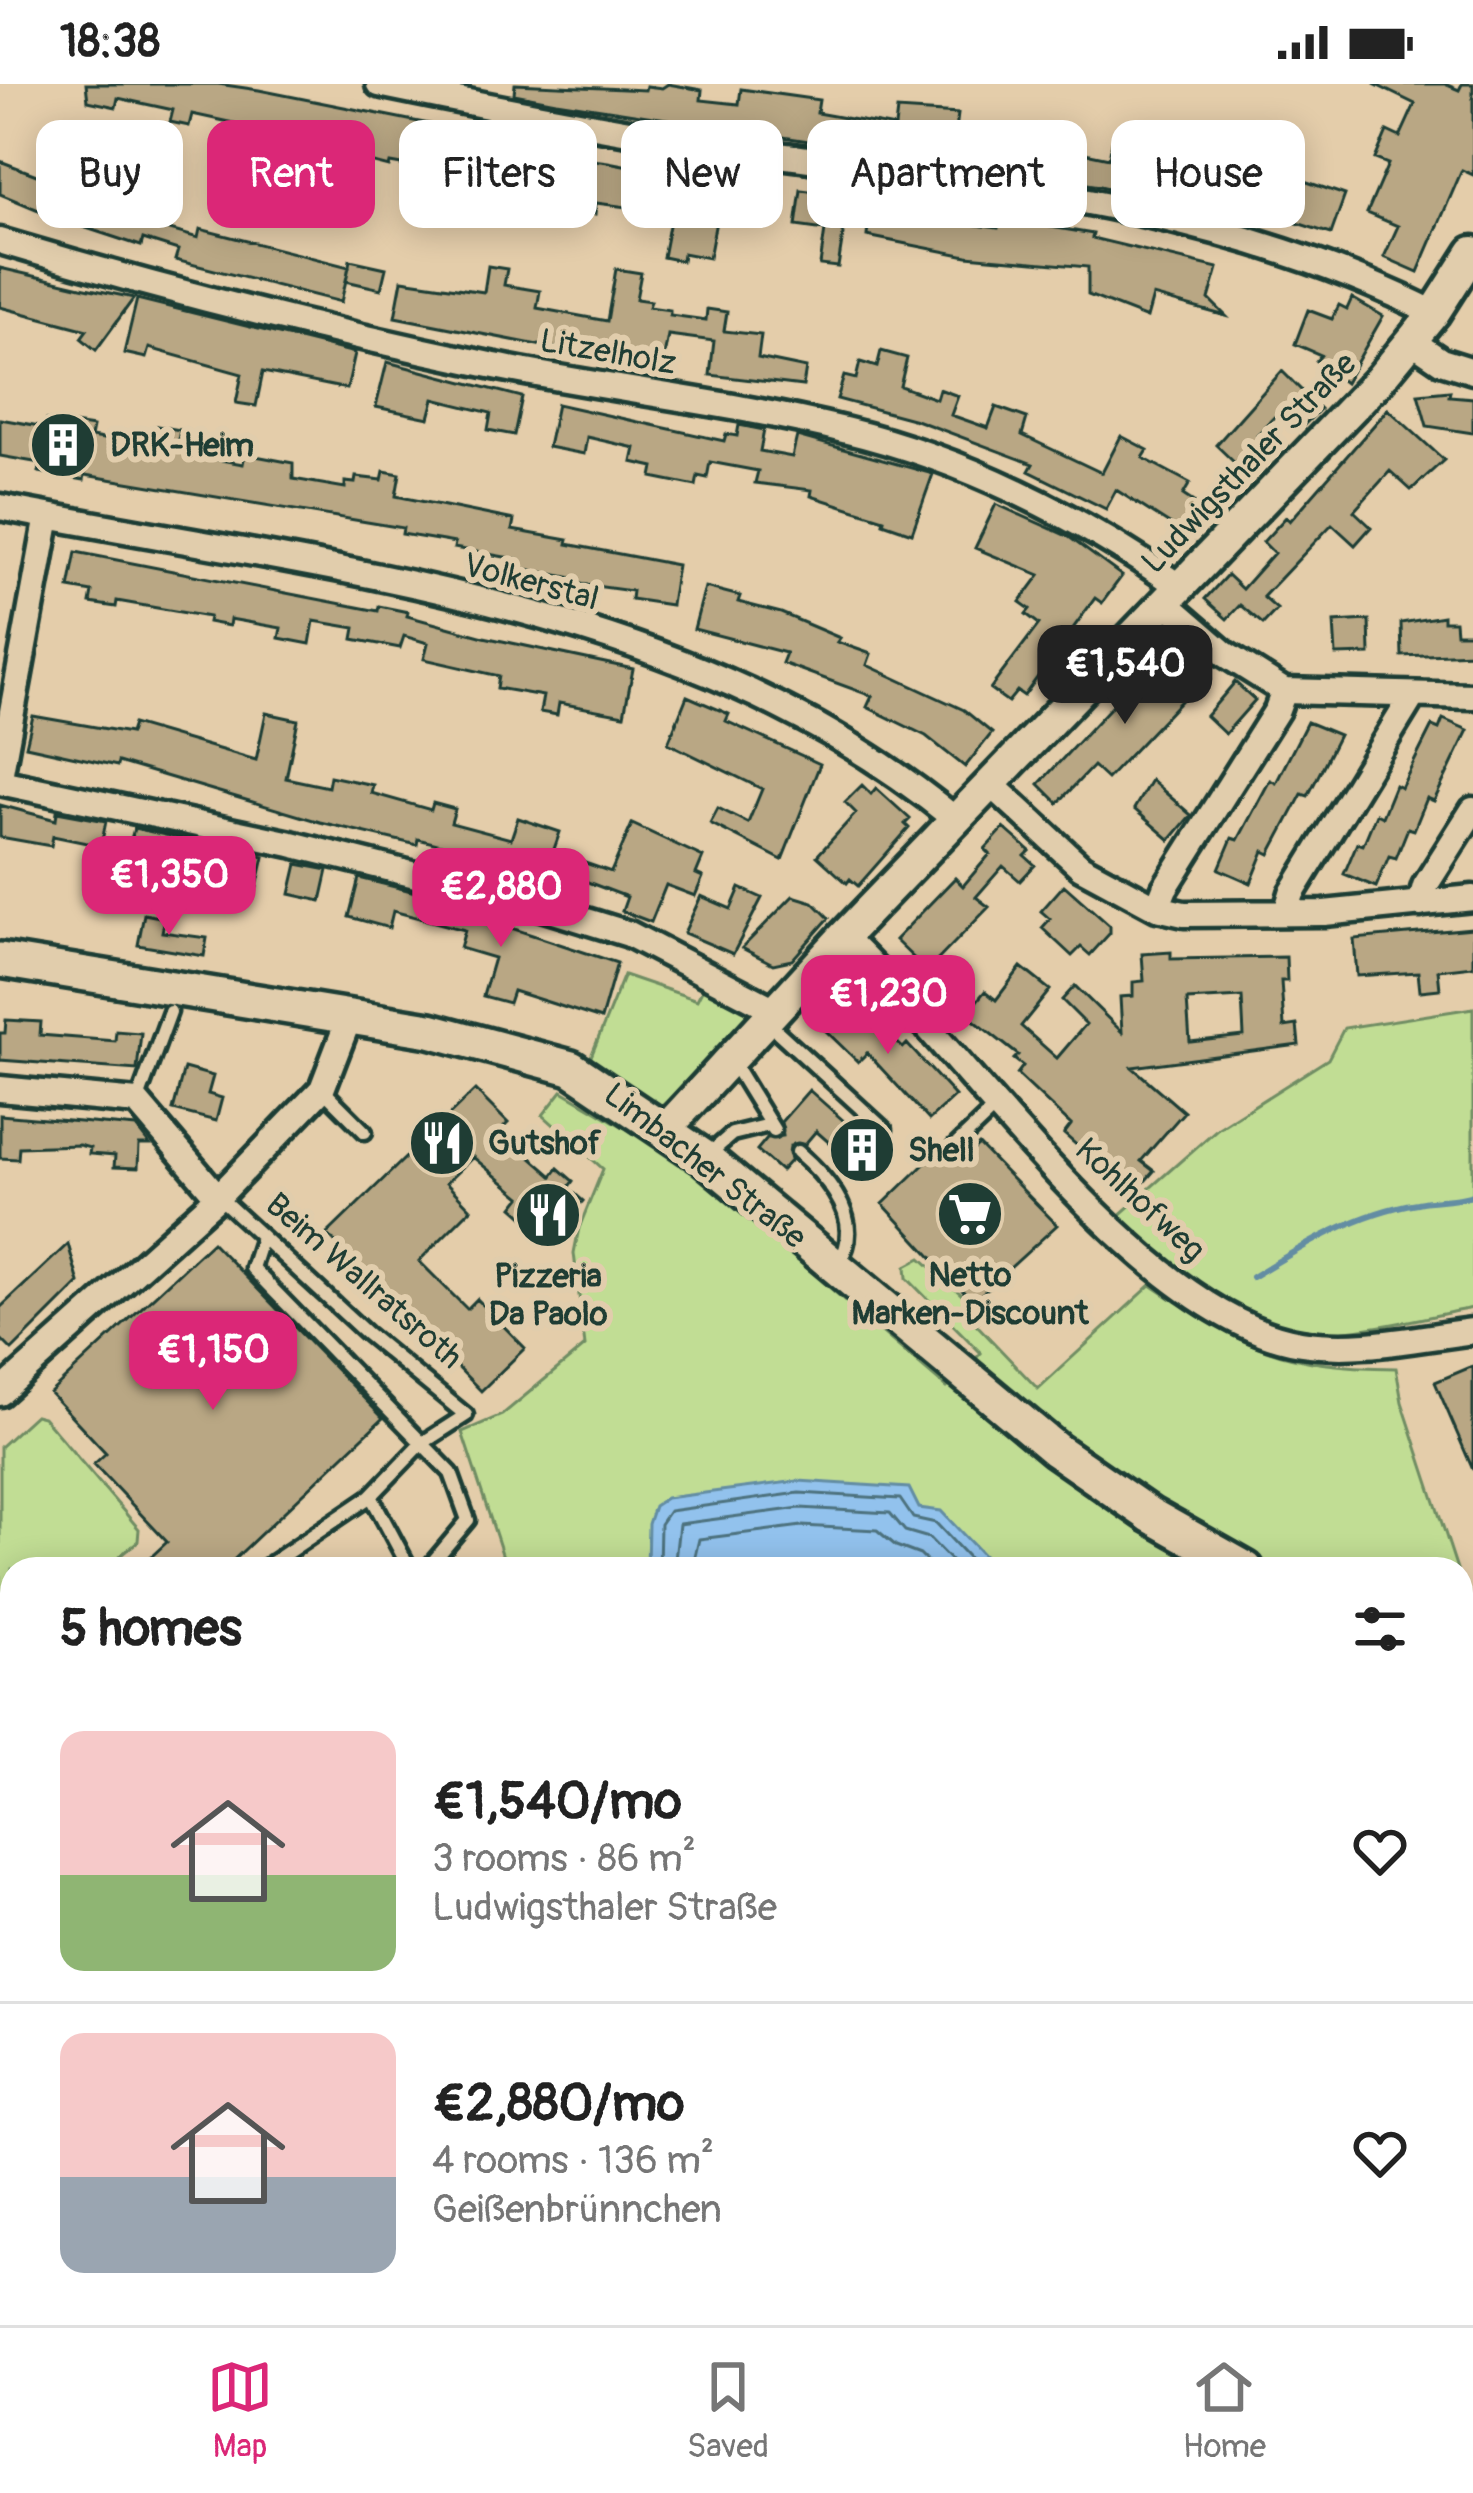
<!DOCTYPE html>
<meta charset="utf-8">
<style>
body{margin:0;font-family:Pangolin,sans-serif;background:#f2f2f2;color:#222;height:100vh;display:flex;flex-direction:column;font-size:45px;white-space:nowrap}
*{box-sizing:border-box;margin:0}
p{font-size:39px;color:#767676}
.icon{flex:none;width:66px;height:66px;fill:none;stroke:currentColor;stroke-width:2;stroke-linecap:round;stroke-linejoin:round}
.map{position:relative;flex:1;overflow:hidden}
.side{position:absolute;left:0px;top:1473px;width:1473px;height:768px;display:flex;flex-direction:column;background:#fff;border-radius:36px 36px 0 0;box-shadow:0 6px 30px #0003}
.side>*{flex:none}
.banner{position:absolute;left:36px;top:36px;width:1401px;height:108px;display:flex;gap:24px}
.price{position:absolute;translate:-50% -102px;padding:0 27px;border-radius:24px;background:#db2777;color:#fff;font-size:39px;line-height:78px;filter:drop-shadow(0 3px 6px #0008)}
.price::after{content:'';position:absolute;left:50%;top:72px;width:36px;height:27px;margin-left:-18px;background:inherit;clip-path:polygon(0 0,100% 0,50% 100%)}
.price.active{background:#222;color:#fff}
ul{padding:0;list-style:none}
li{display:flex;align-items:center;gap:36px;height:300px;padding:0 60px}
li+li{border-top:3px solid #e0e0e0}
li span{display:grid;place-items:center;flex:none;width:336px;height:240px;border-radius:24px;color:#555}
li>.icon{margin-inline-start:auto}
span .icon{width:144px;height:144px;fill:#fffc;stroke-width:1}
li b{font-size:51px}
h2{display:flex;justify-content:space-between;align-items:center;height:144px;padding:0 60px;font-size:51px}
.chip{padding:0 42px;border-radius:24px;background:#fff;box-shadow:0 6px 30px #0003;font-size:42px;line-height:108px}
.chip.active{background:#db2777;color:#fff}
.status{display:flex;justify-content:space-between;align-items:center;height:84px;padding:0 60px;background:#fff;direction:ltr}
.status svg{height:33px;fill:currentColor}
.tabs{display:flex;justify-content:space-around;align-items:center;height:168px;border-top:3px solid #e0e0e0;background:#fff;font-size:33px;color:#767676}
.tabs a{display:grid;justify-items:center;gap:6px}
.tabs .active{color:#db2777}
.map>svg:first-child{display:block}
.green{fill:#c1dd94;stroke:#708d64;stroke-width:3}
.water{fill:#92c2ed;stroke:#648da3;stroke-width:3}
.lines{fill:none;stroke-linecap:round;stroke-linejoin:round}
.shore{stroke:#4d727e;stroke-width:3}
.stream{stroke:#648da3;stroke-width:6}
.building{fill:#b9a784;stroke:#1f3d34;stroke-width:3;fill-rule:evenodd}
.service-casing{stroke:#1f3d34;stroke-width:21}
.minor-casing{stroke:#1f3d34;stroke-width:33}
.tertiary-casing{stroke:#1f3d34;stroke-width:39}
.secondary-casing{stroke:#1f3d34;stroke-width:42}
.service{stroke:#e1cdac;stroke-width:12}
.minor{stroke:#e1cdac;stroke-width:24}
.tertiary{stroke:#e1cdac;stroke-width:30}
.secondary{stroke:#e1cdac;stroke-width:33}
.labels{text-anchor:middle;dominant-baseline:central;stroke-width:12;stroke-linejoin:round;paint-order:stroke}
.street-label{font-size:33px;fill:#1f3d34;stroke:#e1cdac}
.poi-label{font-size:33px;font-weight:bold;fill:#1f3d34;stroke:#e1cdac;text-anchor:start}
</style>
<div class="status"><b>18:38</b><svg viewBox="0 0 49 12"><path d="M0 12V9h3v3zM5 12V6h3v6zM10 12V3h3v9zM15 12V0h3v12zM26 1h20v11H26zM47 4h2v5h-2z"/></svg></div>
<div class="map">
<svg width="1473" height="2241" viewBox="0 0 1473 2241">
<rect width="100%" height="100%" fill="#e4cdaa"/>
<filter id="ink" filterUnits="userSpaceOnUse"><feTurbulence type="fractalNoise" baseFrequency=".00833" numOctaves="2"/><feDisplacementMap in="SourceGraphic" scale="24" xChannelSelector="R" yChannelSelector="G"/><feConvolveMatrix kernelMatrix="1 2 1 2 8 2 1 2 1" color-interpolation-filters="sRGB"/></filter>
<g filter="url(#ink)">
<!-- green -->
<path class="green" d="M624 891 697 916 706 898 761 925 662 1022 590 975Z
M1473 924V1224C1411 1235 1304 1267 1246 1236 1198 1210 1157 1169 1117 1133L1217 1045 1328 975 1344 944Z
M562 1007 683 1078 947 1304 981 1269 907 1194 906 1182 921 1174 984 1231 976 1240 1038 1305 1151 1201C1244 1264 1282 1283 1396 1284L1402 1318 1457 1485H507L462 1348 502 1331 585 1262 574 1169 579 1144 603 1085 543 1031Z
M35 1331 43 1333 139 1445 138 1457 104 1485H12V1561L0 1570V1363Z
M0 1608 12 1610V2229H629L640 2241H0Z
M1473 1935V2241H696L709 2229H1461V1953Z"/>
<!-- water -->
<path class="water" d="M798 1397 909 1404 919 1424 941 1427 996 1485H647L648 1440 654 1422 666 1414Z"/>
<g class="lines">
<!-- shore -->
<path class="shore" d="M659 1485 660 1440 669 1427 799 1409 900 1415 913 1434 936 1439 979 1485
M674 1485 679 1440 800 1424 890 1429 905 1447 929 1454 959 1485
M692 1485 699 1455 802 1442 877 1446 896 1462 920 1471 934 1485"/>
<!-- stream -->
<path class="stream" d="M1252 1193C1303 1162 1356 1129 1417 1119 1436 1115 1453 1117 1473 1111
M0 2198 12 2194"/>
</g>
<!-- building -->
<path class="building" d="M86 0H218L259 6 504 55 502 64 608 78 655 87V92L704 97 705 93 769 103 766 141 716 137 709 174 683 169 682 177 663 173 670 136 649 134 650 126 596 119 595 130 570 127 569 139 544 136 547 105 501 98 493 135 450 125 459 84 409 74 407 82 390 79 389 83 317 64 316 69 258 58 259 52 251 50 252 43 192 30 189 42 170 38 173 26 118 14 116 23 88 17Z
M515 0 645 6 646 2 662 4 668 0 702 6 701 16 739 20 741 5 819 16 817 29 895 43 897 26 958 30 955 54 1027 65 1028 57 1109 74 1112 58 1137 63 1135 77 1172 85 1175 70 1246 86 1244 95 1280 103 1284 90 1345 111 1331 150 1263 128 1259 141 1100 102 556 18 514 10Z
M1374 0H1445L1459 6 1462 0H1473V91L1462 86 1418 188 1384 173 1398 142 1367 129 1388 80 1375 75 1387 47 1400 53 1415 20Z
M0 77 60 100 67 80 85 87 77 107 162 134 159 143 198 154 200 145 349 183 341 218 175 176 178 166 143 155 141 162 65 137 0 110Z
M801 106 833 110 829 141 844 144 838 183 820 181 825 146 796 142Z
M871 116 964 129 963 139 998 144 999 137 1033 140 1093 150 1092 154 1218 184 1209 215 1226 232 1153 212 1147 234 1088 211V183L967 172 867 152Z
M350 176 386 184 381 205 346 197Z
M488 182 507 185 504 201 540 207 537 224 607 237 616 185 641 189 636 215 651 217 649 223 670 226V231L706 236 707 225 727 228 724 247 761 251 758 274 806 284 803 302 710 291 714 257 668 251 662 284 611 274 613 260 561 250 558 265 395 233 402 196 484 208Z
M0 184 81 203 134 214 96 266 81 254 87 246 0 223Z
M1352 214 1383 232 1345 299 1316 277 1321 271 1295 260 1308 226 1332 235 1339 221 1347 225Z
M137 215 355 269 347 305 263 288 256 322 236 319 242 290 149 264 146 274 124 269Z
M881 267 907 274 900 302 936 315 939 305 958 312 951 331 988 344 996 323 1027 334 1022 351 1102 389 1121 352 1148 366 1143 374 1190 399 1183 411 1210 429 1193 455 1116 406 1106 425 1029 387 1033 380 916 336 837 315 844 292 856 295 860 278 877 283Z
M387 278 522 313 514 351 488 346 491 329 434 315 429 334 376 323Z
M1282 287 1320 325 1300 345 1281 326 1257 351 1274 368 1257 386 1247 376 1239 383 1216 361Z
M1450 307 1449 312 1473 314V349L1427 342 1418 310Z
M557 320 724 357 726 350 737 352 739 341 764 346 760 367 792 373 797 352 933 390 912 449 883 439 884 435 811 412 812 406 755 399 758 387 710 378 707 394 698 392 696 402 652 393 654 383 632 378 635 364 587 353 584 370 548 363Z
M1388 325 1444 376 1411 406 1390 387 1354 427 1371 443 1355 461 1332 440 1263 513 1277 525 1263 540 1240 521 1227 535 1205 515 1227 491 1242 505 1274 469 1263 458 1286 433 1290 437Z
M0 335 45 343 47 336 93 343 91 353 153 363 157 342 180 346 176 368 243 380 245 370 293 379V395L345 404V398L355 399 356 393 382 396 384 387 400 390 396 412 514 436 512 446 568 456 567 460 677 481 671 521 631 515 632 507 573 499V494L514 483 516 475 454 464 455 459 402 450 403 444 85 391 84 396 39 388 40 379 0 372Z
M996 420 1069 453 1122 492 1102 519 1095 514 1024 612 1017 607 1008 618 990 605 1039 540 1026 530 1030 525 1020 518 1040 491 975 464Z
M76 468 378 527 379 522 408 528 407 532 484 553 633 585 624 631 559 619 557 631 540 628 543 612 497 604 499 592 424 575 428 559 404 552 400 564 353 555 355 544 314 537 310 560 279 554 281 544 230 535 229 542 208 538 209 533 117 517 116 523 90 519 92 508 69 504Z
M705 503 740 512 738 518 781 529 840 554 837 558 871 570 867 581 964 626 992 649 965 683 926 652 867 623 872 612 782 579 786 569 694 545Z
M1443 532V537H1455L1456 549H1473V569L1402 572 1401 539Z
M1369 536 1370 570 1336 571 1334 538Z
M1194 565 1214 582 1107 695 1093 682 1058 719 1039 700 1137 595 1152 609Z
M1235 598 1255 616 1225 650 1206 632Z
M687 612 729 630 726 637 820 680 782 776 710 739 718 724 748 739 762 705 668 659Z
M266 629 298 636 286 694 328 703 330 692 373 701 371 709 431 726 433 719 455 725 451 739 511 755 518 734 560 748 553 768 611 788 632 740 703 773 696 790 703 793 695 812 666 801 651 838 622 827 627 813 577 794 573 805 452 771 454 764 418 755 417 761 320 738 118 678 117 682 26 662 33 632 130 649 133 640 256 676Z
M1443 635 1468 646 1434 717 1427 714 1414 746 1408 744 1396 774 1389 772 1376 803 1344 790 1357 759 1363 761 1376 730 1382 733 1395 701 1401 704 1432 642 1439 645Z
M1307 638 1339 651 1308 712 1302 710 1270 770 1264 767 1251 799 1219 785 1232 754 1238 756 1270 696 1276 699Z
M1151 696 1191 731 1170 756 1134 725Z
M862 701 871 710 876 704 910 735 905 740 909 744 858 802 850 795 847 799 817 772 856 729 845 718Z
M0 721 56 736 57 728 106 737 101 762 53 752 51 762 0 753Z
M134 744 264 773 257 803 217 794 211 821 154 809 159 784 125 778Z
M1004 744 1030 767 1025 772 1035 781 1020 797 1003 782 976 813 989 823 927 887 895 856 955 794 963 802 990 770 985 765Z
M297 780 328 786 321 817 290 810Z
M359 794 468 821 466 829 617 879 601 935 513 907 509 919 483 912 494 874 460 864 465 846 393 827 389 844 349 833Z
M1064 801 1110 842V849L1090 871 1081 863 1072 872 1042 844 1050 835 1041 827Z
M740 804 762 814 733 870 684 849 701 812 731 825Z
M793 812 813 818 829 834 792 876 773 880 742 864Z
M144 830 165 834 162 848 207 854 204 872 138 861Z
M1473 844V882L1438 886 1440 905 1420 907 1418 888 1357 892 1354 855Z
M1171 868V875L1286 873 1287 897H1281L1284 943 1297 941 1299 961 1132 983 1184 1028 1141 1077 1154 1087 1133 1111 1064 1050 1071 1041 1017 990 1023 982 1014 975 1018 971 966 930 985 907 996 916 1021 883 1050 906 1021 942 1057 974 1086 940 1062 916 1075 902 1122 948 1120 913 1133 912V898L1144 897 1142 870ZM1242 913 1244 952 1190 958 1187 916Z
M847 911 903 964 907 960 955 1012 929 1036 867 969 858 978 822 943Z
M6 936 41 938 40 951 115 957 116 947 141 949 137 986 0 976V949H5Z
M184 984 213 992 208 1010 222 1014 216 1037 173 1026Z
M475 1006 508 1039 500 1047 552 1092 558 1084 573 1097 568 1104 583 1117 560 1144 537 1125 528 1136 513 1123 521 1113 473 1073 446 1099 471 1125 419 1177 467 1225 477 1215 525 1264 481 1307 327 1150Z
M809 1006 862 1053 866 1049 879 1060 858 1084 816 1047 805 1060 790 1062 791 1076 781 1087 757 1066 767 1054 783 1052 781 1038Z
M0 1031 136 1043 150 1061H139L138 1084 114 1083 115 1072 89 1070 90 1064 79 1061 19 1063 18 1075 0 1074Z
M944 1061 947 1071 965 1074 979 1061 1057 1141 973 1218 883 1120Z
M212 1158 383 1334 224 1485H138L167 1458 94 1380 106 1369 50 1309Z
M68 1160 79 1199 12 1266 0 1254V1224Z
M1473 1282V1386L1435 1298Z"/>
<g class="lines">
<!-- service casing -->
<g class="service-casing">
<path id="service" d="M766 937 885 1046
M731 976 774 1046
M322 1005 365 1048
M137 1018 170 928
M954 1063 997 1022
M798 1068C829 1095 865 1137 839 1178
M708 1071 732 1050 769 1041
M219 1113 366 1249 466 1331 421 1360 371 1412 263 1485
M262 1153 252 1184 451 1389 468 1436 427 1485
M371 1412 410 1485
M1461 1973 1473 1957
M1461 2024 1473 2050
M907 2229 917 2241
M1340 2229 1395 2241
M1206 2241 1218 2229"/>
</g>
<!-- minor casing -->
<g class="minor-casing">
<path id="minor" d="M379 0C495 24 611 47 728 64 967 98 1216 119 1434 229
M0 157C160 205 322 246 485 280 604 305 726 317 844 346 962 374 1081 433 1180 503
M1413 258 1441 277 1473 287
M0 423C325 487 690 516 956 736
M1166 519 1225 570 1284 607 1473 612
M0 693 48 432
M0 698 291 760 528 819 629 850 775 926
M991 700 1081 783 1157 824 1184 830 1324 829 1473 814
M1420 820 1425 802 1473 726
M1157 824 1165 804 1277 626 1284 607
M1286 829 1292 809 1412 613
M843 853C961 963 1140 1234 1301 1259 1358 1268 1416 1254 1473 1247
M0 1005 137 1018 218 1113
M0 1309 218 1113 322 1005 350 932"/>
</g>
<!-- tertiary casing -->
<g class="tertiary-casing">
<path id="tertiary" d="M666 1045 843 853 1379 296 1434 229 1473 168"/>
</g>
<!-- secondary casing -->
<g class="secondary-casing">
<path id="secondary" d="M0 876 430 946 571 984 705 1074 1056 1366 1150 1431 1246 1485
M1461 1571 1473 1575"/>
</g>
<!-- service -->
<use href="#service" class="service"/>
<!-- minor -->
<use href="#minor" class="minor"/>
<!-- tertiary -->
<use href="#tertiary" class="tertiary"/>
<!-- secondary -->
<use href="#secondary" class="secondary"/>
</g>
</g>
<!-- icons -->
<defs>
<g id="building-disc" transform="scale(3.45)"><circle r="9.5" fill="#1f3d34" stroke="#e1cdac"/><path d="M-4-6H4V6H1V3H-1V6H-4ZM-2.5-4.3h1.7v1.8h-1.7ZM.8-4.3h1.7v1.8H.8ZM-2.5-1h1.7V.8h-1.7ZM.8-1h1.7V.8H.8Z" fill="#fff"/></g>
<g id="restaurant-disc" transform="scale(3.45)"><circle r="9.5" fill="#1f3d34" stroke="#e1cdac"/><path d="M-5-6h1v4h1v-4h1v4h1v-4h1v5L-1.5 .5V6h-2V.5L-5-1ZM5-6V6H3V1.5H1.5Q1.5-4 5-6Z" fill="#fff"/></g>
<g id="supermarket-disc" transform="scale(3.45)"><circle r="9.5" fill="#1f3d34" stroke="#e1cdac"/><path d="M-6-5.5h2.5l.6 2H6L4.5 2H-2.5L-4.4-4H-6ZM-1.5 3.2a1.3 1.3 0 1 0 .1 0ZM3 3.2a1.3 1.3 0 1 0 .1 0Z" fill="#fff"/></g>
</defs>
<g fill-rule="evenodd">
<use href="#building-disc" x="63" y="361"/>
<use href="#restaurant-disc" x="442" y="1059"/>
<use href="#building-disc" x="862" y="1066"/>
<use href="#supermarket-disc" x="970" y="1130"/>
<use href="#restaurant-disc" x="548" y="1131"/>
</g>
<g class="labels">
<!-- street labels -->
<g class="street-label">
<text transform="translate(608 268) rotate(10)">Litzelholz</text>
<text transform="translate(1249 379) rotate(-46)">Ludwigsthaler Straße</text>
<text transform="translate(531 498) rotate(15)">Volkerstal</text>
<text transform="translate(705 1082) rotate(38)">Limbacher Straße</text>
<text transform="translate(1140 1116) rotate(43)">Kohlhofweg</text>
<text transform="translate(364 1197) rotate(41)">Beim Wallratsroth</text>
</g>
<!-- poi labels -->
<g class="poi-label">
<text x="110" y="361">DRK-Heim</text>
<text x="488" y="1059">Gutshof</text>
<text x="908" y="1066">Shell</text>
<text x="970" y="1191" text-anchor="middle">Netto<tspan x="970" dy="38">Marken-Discount</tspan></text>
<text x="548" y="1192" text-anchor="middle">Pizzeria<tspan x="548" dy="38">Da Paolo</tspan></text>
</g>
</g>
</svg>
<b class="price active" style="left:1125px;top:643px">€1,540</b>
<b class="price" style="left:169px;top:854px">€1,350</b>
<b class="price" style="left:501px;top:866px">€2,880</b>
<b class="price" style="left:888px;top:973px">€1,230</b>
<b class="price" style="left:213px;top:1329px">€1,150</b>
<div class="banner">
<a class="chip">Buy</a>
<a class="chip active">Rent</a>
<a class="chip">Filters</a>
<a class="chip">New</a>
<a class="chip">Apartment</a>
<a class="chip">House</a>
</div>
<section class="side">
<h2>5 homes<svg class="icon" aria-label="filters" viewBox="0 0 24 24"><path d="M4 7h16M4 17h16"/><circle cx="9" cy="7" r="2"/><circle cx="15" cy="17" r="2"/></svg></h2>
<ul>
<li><span style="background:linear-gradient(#f6c9c9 60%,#8fb573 0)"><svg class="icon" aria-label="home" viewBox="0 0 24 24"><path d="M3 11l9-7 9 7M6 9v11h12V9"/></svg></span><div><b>€1,540/mo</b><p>3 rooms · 86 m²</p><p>Ludwigsthaler Straße</p></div><svg class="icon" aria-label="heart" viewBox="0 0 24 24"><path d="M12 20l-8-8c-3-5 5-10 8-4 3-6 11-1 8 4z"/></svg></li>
<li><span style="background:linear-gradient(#f6c9c9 60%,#9aa5b1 0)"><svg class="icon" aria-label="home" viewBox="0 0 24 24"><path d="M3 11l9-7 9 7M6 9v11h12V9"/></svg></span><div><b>€2,880/mo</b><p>4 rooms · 136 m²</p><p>Geißenbrünnchen</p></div><svg class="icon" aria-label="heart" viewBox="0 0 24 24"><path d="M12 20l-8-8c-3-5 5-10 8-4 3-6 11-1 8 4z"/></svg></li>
</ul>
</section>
</div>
<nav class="tabs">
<a class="active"><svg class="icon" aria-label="map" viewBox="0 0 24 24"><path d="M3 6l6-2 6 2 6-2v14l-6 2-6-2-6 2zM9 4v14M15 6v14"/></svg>Map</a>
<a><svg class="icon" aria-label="saved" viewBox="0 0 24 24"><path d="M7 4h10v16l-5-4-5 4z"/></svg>Saved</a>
<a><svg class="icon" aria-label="home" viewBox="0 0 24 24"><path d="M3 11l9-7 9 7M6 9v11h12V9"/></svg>Home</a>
</nav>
